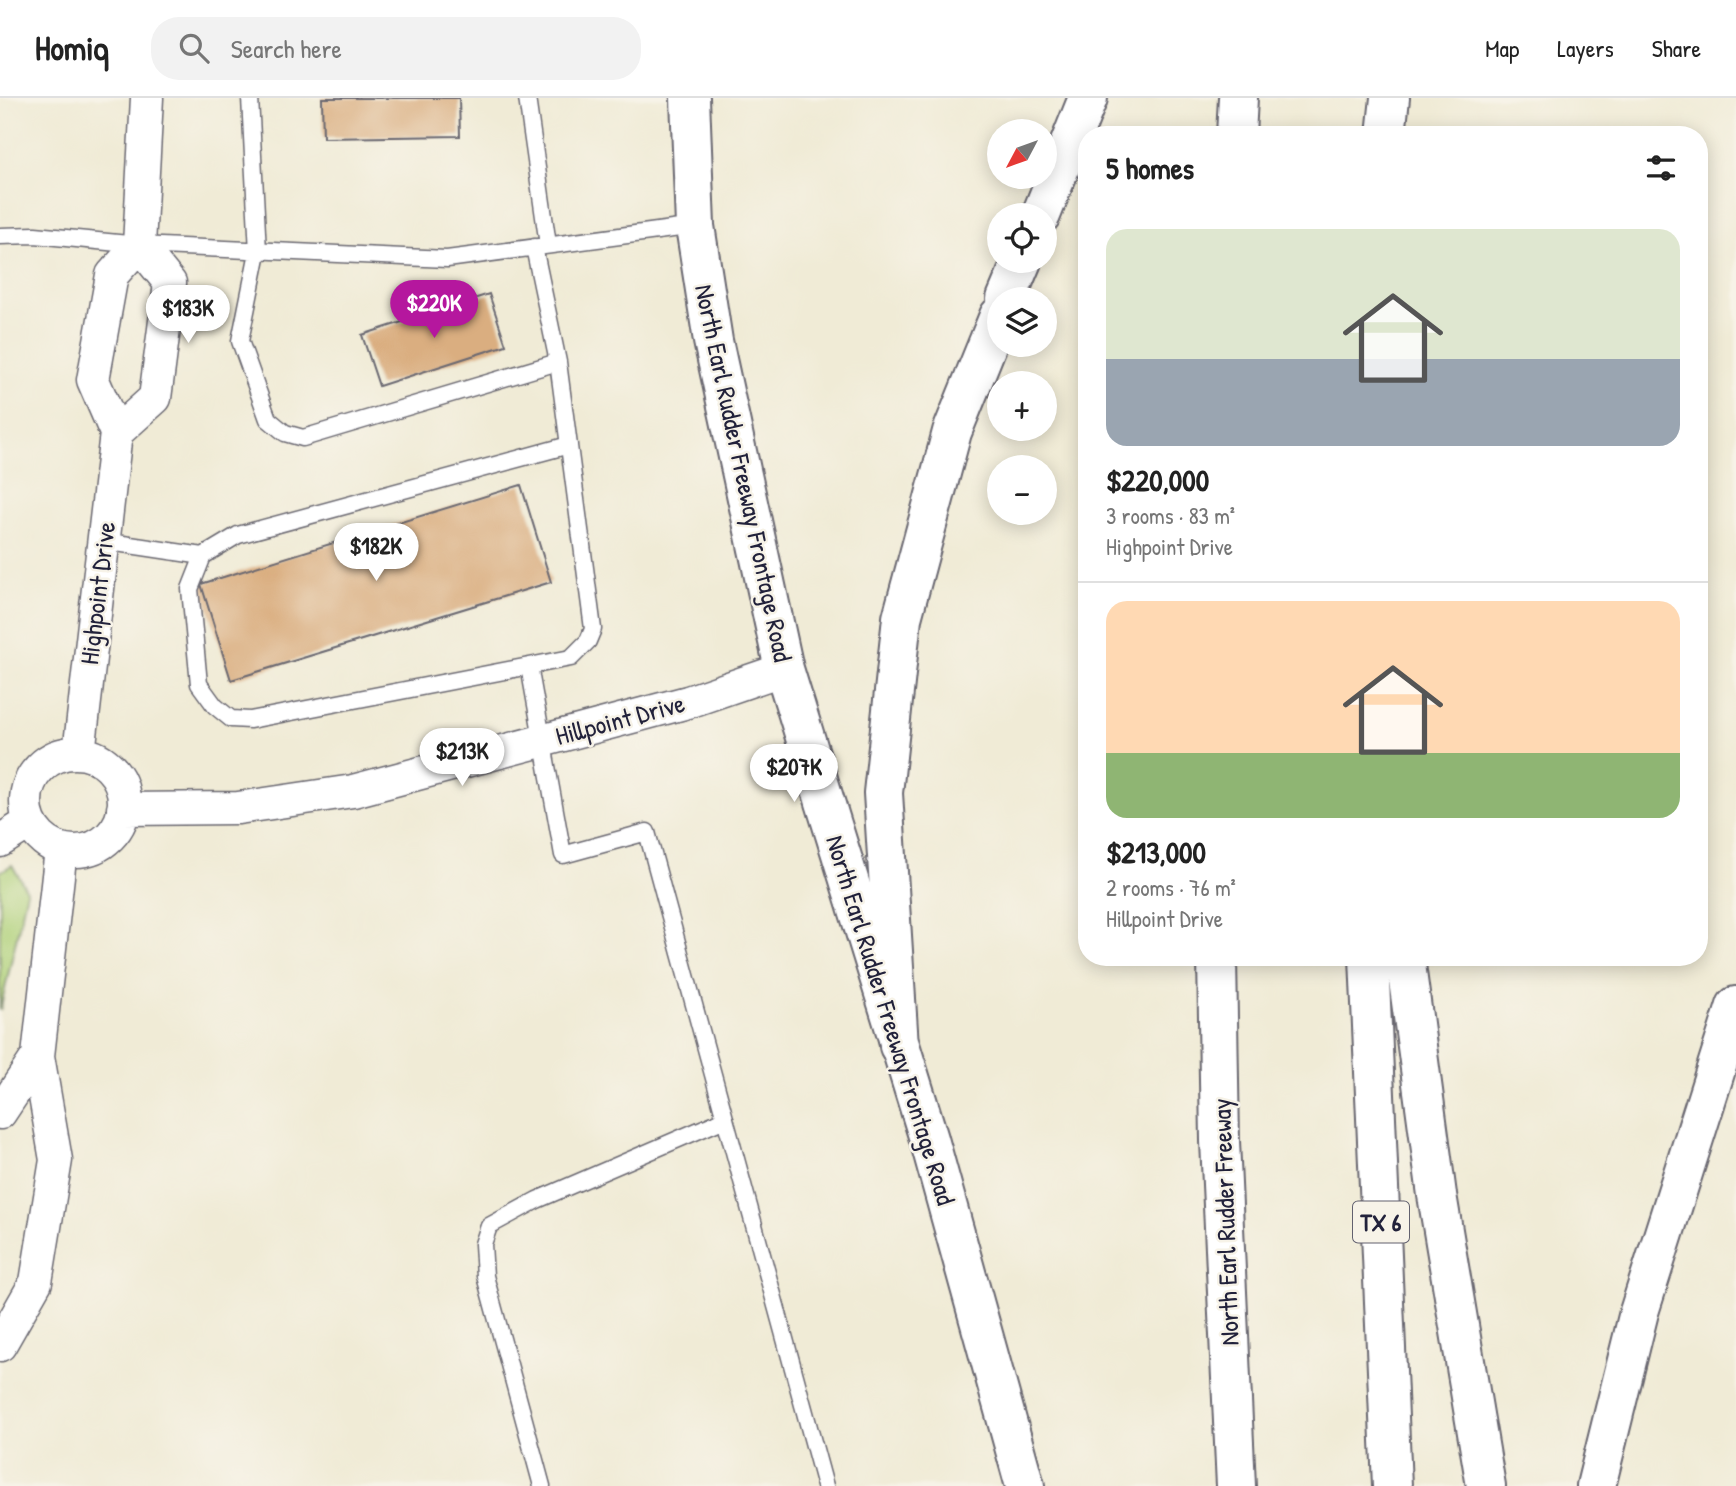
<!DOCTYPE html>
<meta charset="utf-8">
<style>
body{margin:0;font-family:"Patrick Hand",sans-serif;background:#f2f2f2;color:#222;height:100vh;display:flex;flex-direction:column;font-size:26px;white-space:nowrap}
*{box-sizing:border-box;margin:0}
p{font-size:23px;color:#767676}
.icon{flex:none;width:38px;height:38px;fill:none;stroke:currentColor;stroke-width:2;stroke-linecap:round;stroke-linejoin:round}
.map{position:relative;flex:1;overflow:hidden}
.sheet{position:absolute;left:1078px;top:28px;width:630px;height:840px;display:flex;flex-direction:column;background:#fff;border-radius:28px;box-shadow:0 4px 18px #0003}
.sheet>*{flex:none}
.needle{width:46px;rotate:229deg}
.controls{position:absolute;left:987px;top:21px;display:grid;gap:14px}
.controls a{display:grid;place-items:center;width:70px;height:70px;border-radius:50%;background:#fff;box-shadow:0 4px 18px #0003;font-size:35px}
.price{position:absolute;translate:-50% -60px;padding:0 16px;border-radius:24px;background:#fff;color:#222;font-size:23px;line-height:46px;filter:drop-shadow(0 2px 4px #0008)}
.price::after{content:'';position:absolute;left:50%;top:42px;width:21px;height:16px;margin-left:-10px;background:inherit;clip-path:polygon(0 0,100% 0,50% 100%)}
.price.current{background:#b5179e;color:#fff}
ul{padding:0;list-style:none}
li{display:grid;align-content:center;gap:14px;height:371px;padding:0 28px}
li+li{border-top:2px solid #e0e0e0}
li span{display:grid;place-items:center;height:217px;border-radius:21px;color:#555}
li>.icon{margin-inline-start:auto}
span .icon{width:126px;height:126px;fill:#fffc;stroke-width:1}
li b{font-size:30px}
h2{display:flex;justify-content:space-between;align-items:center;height:84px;padding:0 28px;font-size:30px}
header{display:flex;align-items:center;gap:42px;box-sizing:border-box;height:98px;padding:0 35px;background:#fff;border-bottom:2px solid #e0e0e0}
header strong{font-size:33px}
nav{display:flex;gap:38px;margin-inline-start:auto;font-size:24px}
.search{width:490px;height:63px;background:#f2f2f2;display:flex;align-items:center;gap:18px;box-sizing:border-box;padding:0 24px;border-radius:28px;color:#767676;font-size:26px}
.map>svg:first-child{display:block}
.green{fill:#b0d17a;stroke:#697a5a;stroke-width:2}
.building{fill:#daae80}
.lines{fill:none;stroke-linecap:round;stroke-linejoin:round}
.service-casing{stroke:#6a6871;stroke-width:19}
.minor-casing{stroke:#6a6871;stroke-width:35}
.secondary-casing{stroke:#6a6871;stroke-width:42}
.motorway-casing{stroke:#6a6871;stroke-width:42}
.service{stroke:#fff;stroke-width:16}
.minor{stroke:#fff;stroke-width:32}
.secondary{stroke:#fff;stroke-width:38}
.motorway{stroke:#fff;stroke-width:38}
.labels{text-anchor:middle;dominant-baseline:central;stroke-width:5;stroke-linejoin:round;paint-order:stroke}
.shield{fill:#f7f3e8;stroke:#62616f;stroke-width:2}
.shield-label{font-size:24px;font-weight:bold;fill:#22223b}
.street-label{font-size:26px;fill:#22223b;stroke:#f7f3e8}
</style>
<header>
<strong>Homiq</strong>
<div class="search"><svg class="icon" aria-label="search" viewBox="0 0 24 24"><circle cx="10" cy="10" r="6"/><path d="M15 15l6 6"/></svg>Search here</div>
<nav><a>Map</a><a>Layers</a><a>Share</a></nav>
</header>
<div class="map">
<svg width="1736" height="1388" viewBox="0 0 1736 1388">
<rect width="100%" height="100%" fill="#f7f3e8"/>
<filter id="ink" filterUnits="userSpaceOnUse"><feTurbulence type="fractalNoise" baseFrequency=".0143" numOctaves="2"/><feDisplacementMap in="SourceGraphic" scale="14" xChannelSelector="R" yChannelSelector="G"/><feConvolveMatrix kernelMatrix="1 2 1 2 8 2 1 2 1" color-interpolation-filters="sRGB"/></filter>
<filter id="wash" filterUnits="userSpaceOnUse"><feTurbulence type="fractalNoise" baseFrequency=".00686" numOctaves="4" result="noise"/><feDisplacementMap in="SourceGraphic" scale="28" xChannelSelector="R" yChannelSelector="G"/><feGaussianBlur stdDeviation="1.57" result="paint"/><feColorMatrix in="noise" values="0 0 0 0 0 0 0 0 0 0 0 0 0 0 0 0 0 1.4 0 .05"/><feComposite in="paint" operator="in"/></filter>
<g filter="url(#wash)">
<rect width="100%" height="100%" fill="#f0ebd6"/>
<!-- green -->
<path class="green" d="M12 767 27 793 0 913V774Z"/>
<g id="blocks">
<!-- building -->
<path class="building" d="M322 0H459L460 38 323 40Z
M489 196 506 247 379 288 362 237Z
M521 387 551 484 231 582 201 486Z"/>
</g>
</g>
<g filter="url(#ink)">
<use href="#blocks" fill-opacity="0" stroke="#6a6871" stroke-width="2"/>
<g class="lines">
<!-- service casing -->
<g class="service-casing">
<path id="service" d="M250 0 258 154 240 243 268 321 285 335 303 340 558 264 593 531 588 543 571 560 250 622 231 621 215 608 199 586 190 491 203 458 238 437 569 347
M527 0 548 147
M0 138 35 137 139 147 447 161 695 128
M534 149 558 264
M103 443 203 458
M529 568 563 757 647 734 825 1388
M542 1388 485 1178 483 1146 489 1128 537 1102 725 1021"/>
</g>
<!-- minor casing -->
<g class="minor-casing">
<path id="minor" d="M116 335 155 300 170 185 139 147
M79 655 116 335 93 282 112 177 139 147 147 0
M26 704a49 49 0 1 1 98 0a49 49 0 1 1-98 0Z
M123 711 238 710 353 693 688 604 784 571
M0 743 30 724
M0 1015 38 958
M0 1247 36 1184 56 1062 38 958 61 751"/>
</g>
<!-- secondary casing -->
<g class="secondary-casing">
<path id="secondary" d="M690 0 695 128 713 243 784 571 929 1041 1025 1388
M1596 1388 1639 1214 1736 908"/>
</g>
<!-- motorway casing -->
<g class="motorway-casing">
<path id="motorway" d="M1236 37 1238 0
M1386 37 1390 0
M1041 117 1088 0
M1006 201 1022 163
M1217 859 1220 1043 1236 1388
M1369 859 1392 1388
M1405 859 1437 1097 1486 1388
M899 948 883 695 902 520 952 334 999 218"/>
</g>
<!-- service -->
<use href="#service" class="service"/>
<!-- minor -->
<use href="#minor" class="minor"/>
<!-- secondary -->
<use href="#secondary" class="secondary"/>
<!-- motorway -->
<use href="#motorway" class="motorway"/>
</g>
</g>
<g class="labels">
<!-- shield labels -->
<rect class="shield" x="1353" y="1103.5" width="56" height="41" rx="5"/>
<g class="shield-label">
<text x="1381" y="1124">TX 6</text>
</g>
<!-- street labels -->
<g class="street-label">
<text transform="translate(744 375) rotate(78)">North Earl Rudder Freeway Frontage Road</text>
<text transform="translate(97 495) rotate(-83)">Highpoint Drive</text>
<text transform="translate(620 621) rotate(-15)">Hillpoint Drive</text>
<text transform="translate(891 922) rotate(73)">North Earl Rudder Freeway Frontage Road</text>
<text transform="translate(1225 1124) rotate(-92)">North Earl Rudder Freeway</text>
</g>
</g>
</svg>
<div class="controls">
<a><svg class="needle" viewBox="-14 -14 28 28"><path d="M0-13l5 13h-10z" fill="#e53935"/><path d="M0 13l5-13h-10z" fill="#767676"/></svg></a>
<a><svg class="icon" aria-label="locate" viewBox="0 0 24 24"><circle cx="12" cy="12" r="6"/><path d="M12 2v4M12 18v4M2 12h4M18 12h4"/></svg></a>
<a><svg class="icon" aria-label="layers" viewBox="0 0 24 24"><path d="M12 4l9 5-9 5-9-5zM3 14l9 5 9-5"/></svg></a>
<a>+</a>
<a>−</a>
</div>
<b class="price current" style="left:434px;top:242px">$220K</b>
<b class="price" style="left:188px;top:247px">$183K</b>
<b class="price" style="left:376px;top:485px">$182K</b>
<b class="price" style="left:462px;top:690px">$213K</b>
<b class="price" style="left:794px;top:706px">$207K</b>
<section class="sheet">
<h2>5 homes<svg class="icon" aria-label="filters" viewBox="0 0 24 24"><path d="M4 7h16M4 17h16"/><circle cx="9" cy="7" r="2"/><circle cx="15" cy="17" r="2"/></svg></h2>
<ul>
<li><span style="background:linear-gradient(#dfe7d0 60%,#9aa5b1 0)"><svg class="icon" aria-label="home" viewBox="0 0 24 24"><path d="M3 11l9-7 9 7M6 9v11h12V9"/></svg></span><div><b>$220,000</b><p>3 rooms · 83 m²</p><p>Highpoint Drive</p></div></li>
<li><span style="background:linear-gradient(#ffd9b3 70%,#8fb573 0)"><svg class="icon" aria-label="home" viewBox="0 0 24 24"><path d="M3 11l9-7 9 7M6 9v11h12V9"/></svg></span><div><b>$213,000</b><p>2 rooms · 76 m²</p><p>Hillpoint Drive</p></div></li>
</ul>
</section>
</div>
